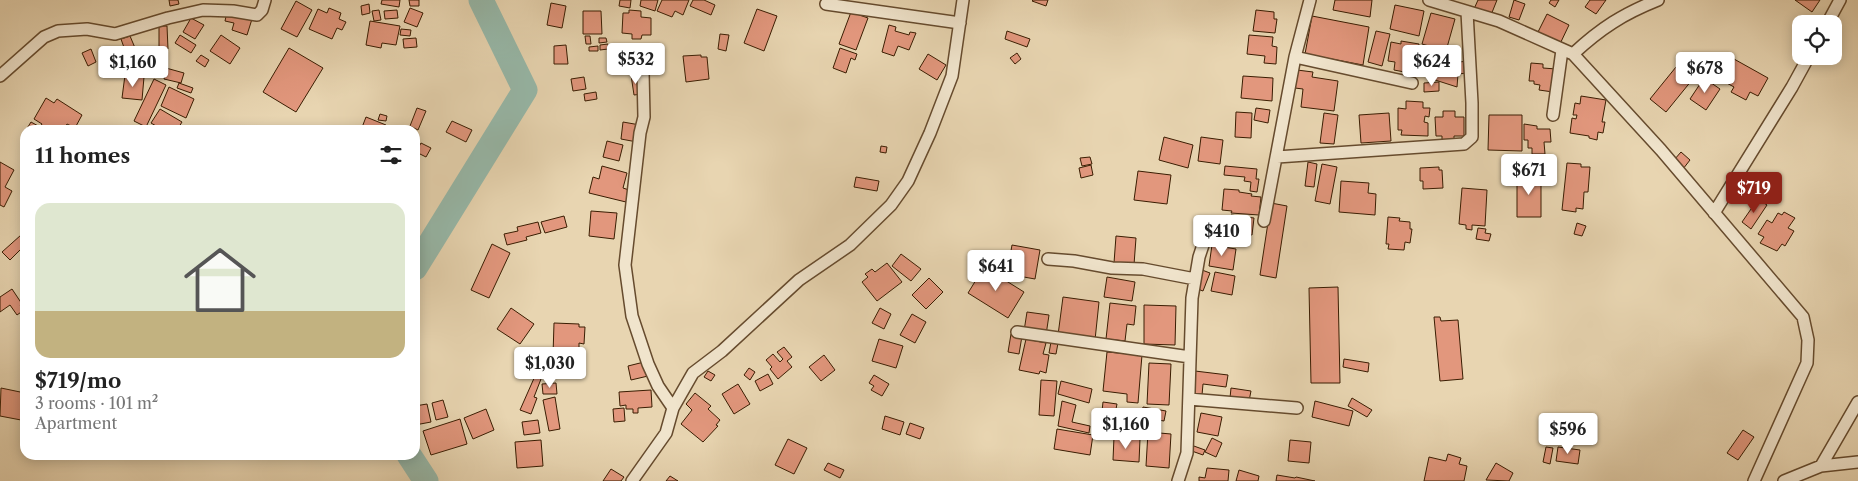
<!DOCTYPE html>
<meta charset="utf-8">
<style>
body{margin:0;font-family:"Libre Caslon Text",serif;background:#f2f2f2;color:#222;height:100vh;display:flex;flex-direction:column;font-size:19px;white-space:nowrap}
*{box-sizing:border-box;margin:0}
p{font-size:16px;color:#767676}
.icon{flex:none;width:28px;height:28px;fill:none;stroke:currentColor;stroke-width:2;stroke-linecap:round;stroke-linejoin:round}
.map{position:relative;flex:1;overflow:hidden}
.panel{position:absolute;left:20px;top:125px;width:400px;height:335px;display:flex;flex-direction:column;background:#fff;border-radius:15px;box-shadow:0 2px 12px #0003}
.panel>*{flex:none}
.buttons{position:absolute;left:1792px;top:15px;display:grid;gap:10px}
.buttons a{display:grid;place-items:center;width:50px;height:50px;border-radius:10px;background:#fff;box-shadow:0 2px 12px #0003;font-size:25px}
.price{position:absolute;translate:-50% -42px;padding:0 11px;border-radius:5px;background:#fff;color:#222;font-size:16px;line-height:32px;filter:drop-shadow(0 1px 2px #0008)}
.price::after{content:'';position:absolute;left:50%;top:30px;width:15px;height:11px;margin-left:-8px;background:inherit;clip-path:polygon(0 0,100% 0,50% 100%)}
.price.on{background:#8f2418;color:#fff}
ul{padding:0;list-style:none}
li{display:grid;align-content:center;gap:10px;height:265px;padding:0 15px}
li span{display:grid;place-items:center;height:155px;border-radius:15px;color:#555}
li>.icon{margin-inline-start:auto}
span .icon{width:90px;height:90px;fill:#fffc;stroke-width:1}
li b{font-size:21px}
h2{display:flex;justify-content:space-between;align-items:center;height:60px;padding:0 15px;font-size:21px}
.map>svg:first-child{display:block}
.lines{fill:none;stroke-linecap:round;stroke-linejoin:round}
.river{stroke:#97b9aa;stroke-width:25}
.building{fill:#e2977d;stroke:#3a1d02}
.street-casing{stroke:#664b2e;stroke-width:14}
.street{stroke:#f0e4cc;stroke-width:11}
</style>
<div class="map">
<svg width="1858" height="481" viewBox="0 0 1858 481">
<rect width="100%" height="100%" fill="#e8d5b1"/>
<filter id="stains"><feTurbulence type="fractalNoise" baseFrequency=".004" numOctaves="4"/><feColorMatrix values="0 0 0 0 .2 0 0 0 0 .09 0 0 0 0 .02 0 0 0 .5 -.17"/></filter>
<radialGradient id="worn" r=".72"><stop offset=".6" stop-color="#630" stop-opacity="0"/><stop offset="1" stop-color="#630" stop-opacity=".3"/></radialGradient>
<g class="lines">
<!-- river -->
<path class="river" d="M415 268 525 90 481 0
M409 455 426 481"/>
</g>
<!-- building -->
<path class="building" d="M169 0H178L179 4 170 6Z
M382 0H400L399 7 381 4Z
M409 0H419V6H410Z
M620 0H631L630 8 619 6Z
M641 0H658L655 11 640 6Z
M662 0H689L683 15 675 11 672 17 657 11Z
M693 0H704L715 5 711 15 690 6Z
M1033 0H1048L1046 6 1032 1Z
M1335 0H1372L1370 17 1333 10Z
M1478 0H1497L1491 15 1474 9Z
M1514 0 1525 4 1519 20 1509 17Z
M1551 0H1559L1555 7 1549 3Z
M1590 0H1606L1596 14 1585 7Z
M1795 0H1820L1812 12Z
M296 1 312 10 297 37 281 29Z
M551 3 566 6 562 28 547 25Z
M369 4 370 13 362 15 361 6Z
M1395 5 1424 11 1419 36 1390 29Z
M329 8 341 13 339 19 346 22 342 30 337 28 332 39 309 29 318 9 327 13Z
M410 8 423 13 417 27 404 22Z
M757 9 777 16 764 51 744 43Z
M379 10 381 20 374 21 372 11Z
M397 10 398 18 385 19 384 11Z
M629 10 641 11V17L651 18V35H642L641 39H632V34L622 33 623 13H629Z
M1256 10 1274 12V19H1277L1275 33 1253 31Z
M583 11H601L602 34H583Z
M227 12 252 19 247 35 232 30 234 23 225 21Z
M851 12 868 18 856 50 839 44Z
M1431 13 1455 19 1446 51 1422 44Z
M1547 14 1569 25 1559 46 1537 34Z
M1312 16 1369 27 1363 65 1305 54Z
M191 18 204 25 195 39 183 32Z
M370 21 400 26 396 45 382 43 381 48 366 45Z
M889 25 896 27 895 31 909 35 910 32 916 33 909 50 898 46 894 56 882 52Z
M159 26H167L168 49H159Z
M401 29 411 30 410 36 400 35Z
M1007 31 1030 39 1027 47 1005 39Z
M1376 31 1390 34 1382 66 1368 62Z
M720 34 729 35 726 51 718 49Z
M180 35 196 45 191 53 175 43Z
M221 35 240 48 230 64 210 51Z
M1249 35 1273 37 1272 46 1277 47 1276 64 1264 63 1265 56 1247 54Z
M130 36 138 55 128 59 121 39Z
M585 36H590L591 44H586Z
M416 38 417 47 404 48 403 39Z
M599 38H606L607 42 599 43Z
M1401 41 1419 44 1415 74 1394 70 1395 62 1388 61 1391 42 1401 44Z
M608 44V49L600 50V45Z
M566 45 568 64H554V46Z
M598 46V51H589V47Z
M289 48 323 68 296 112 263 92Z
M840 48 857 54 855 60 851 58 846 73 833 68Z
M91 49 96 62 88 66 82 53Z
M1017 53 1021 59 1015 64 1010 58Z
M1436 53 1459 62 1468 61V73L1458 74 1457 87 1429 78Z
M928 54 946 65 937 80 919 69Z
M201 55 209 60 205 67 196 61Z
M701 55V57H707L709 79 686 82 683 56Z
M623 58H640V72L622 71Z
M1734 59 1768 78 1758 96 1750 92 1746 100 1731 92 1734 87 1723 81Z
M1531 63 1543 64V68L1556 69 1553 92 1539 90 1540 85 1534 84V81H1529Z
M137 64 160 67 159 76 136 73Z
M1676 67 1692 80 1666 112 1650 99Z
M166 68 184 73 181 83 164 79Z
M1297 70 1313 72 1312 77 1338 81 1334 111 1301 107 1303 89 1295 88Z
M639 74 642 94 634 95 631 75Z
M125 75 144 77 142 100 122 98Z
M1243 76 1273 78 1272 101 1241 98Z
M584 77 586 89 573 91 571 79Z
M1704 78 1720 89 1706 110 1690 99Z
M154 79 166 85 146 127 134 121Z
M1439 82V91L1424 92V83Z
M179 83 193 88 191 93 177 88Z
M169 87 194 99 186 118 161 106Z
M596 92 597 99 585 101 584 94Z
M1581 96 1606 100 1602 122H1605L1603 133 1598 132 1597 140 1589 138V136L1570 133 1572 118 1576 119 1577 115H1573L1575 103 1580 104Z
M46 98 54 103 57 99 82 115 75 128 67 124 63 130H26L31 122 40 127 42 124 34 119Z
M1406 101 1423 102V108H1430L1429 117 1425 116 1424 122 1428 123V136L1401 135 1402 130H1398V108L1406 109Z
M417 108 426 111 418 130 410 126Z
M1256 108 1270 110 1268 123 1254 120Z
M160 109 182 122 177 130H163L151 123Z
M1443 111H1455V117H1464V136H1454V141H1442V136H1436L1435 117H1443Z
M1236 112 1252 113 1251 138 1235 137Z
M1324 113 1338 115 1334 144 1320 143Z
M1389 113 1391 141 1361 143 1359 115Z
M380 114 387 116 386 121 378 120Z
M1489 115H1522V151L1488 150Z
M366 117 386 125 384 130H361Z
M452 121 472 130 466 142 446 132Z
M623 122 640 125 637 142 621 139Z
M1524 124 1537 126V129H1550L1551 142H1544L1545 154H1532V148H1528V140H1524Z
M1164 137 1193 145 1188 168 1159 160Z
M1201 137 1223 140 1220 164 1198 161Z
M607 141 623 145 619 161 603 157Z
M421 143 431 148 426 157 416 152Z
M881 146 887 147 886 153 880 152Z
M1681 152 1690 160 1683 169 1674 160Z
M1090 157 1092 164 1082 166 1080 158Z
M1531 159 1541 161 1539 170 1529 167Z
M0 162 14 170 5 187 12 191 4 207 0 205Z
M1308 162 1317 164 1314 187 1305 186Z
M1567 163 1581 164V167H1590L1588 192H1584L1583 209 1576 208V212L1562 210Z
M1322 164 1337 167 1330 204 1315 201Z
M1091 165 1093 175 1081 178 1079 168Z
M602 166 627 173 623 188 629 190 626 202 589 193 593 177 599 179Z
M1225 166 1257 169 1256 179H1259L1257 192 1250 191 1251 182 1244 181 1245 177 1224 175Z
M1439 167V170H1442L1443 188 1423 189V181H1420V168Z
M1138 171 1171 175 1167 204 1134 200Z
M1517 175H1541V217H1517Z
M856 177 879 181 877 191 854 187Z
M1341 181 1369 183 1368 193 1376 194 1375 215 1339 212Z
M1462 188 1487 190 1485 226 1472 225V230L1466 229V225L1459 224Z
M1224 189 1239 190V192L1252 194 1251 196 1261 197 1259 215 1231 213 1232 211 1222 210Z
M1758 199 1767 205 1751 229 1742 222Z
M1271 203 1287 206 1276 278 1260 275Z
M591 211 617 213 614 239 589 236Z
M1784 212 1795 218 1788 228 1794 231 1785 246 1782 244 1777 251 1760 243 1764 237 1758 234 1767 220 1772 223 1778 213 1782 215Z
M1231 215 1254 218 1252 235 1229 232Z
M564 216 567 227 545 233 541 222Z
M1388 217 1400 218 1399 221 1410 222V229H1412L1410 243 1405 242 1404 250 1388 249 1389 244H1386Z
M538 222 541 233 526 237 527 240 507 245 504 234 518 231 517 227Z
M1577 223 1586 226 1582 236 1574 234Z
M1478 228 1486 229 1485 233 1491 234 1489 241 1476 239Z
M21 235 25 239V245L10 260 2 252Z
M1116 236 1136 238 1134 265 1114 263Z
M492 244 510 253 489 298 471 290Z
M1012 245 1040 250 1035 279 1007 274Z
M1212 245 1236 249 1233 270 1209 266Z
M901 254 921 269 911 281 892 266Z
M887 263 902 282 877 301 862 282 868 277 865 274 872 269 875 272Z
M984 267 1024 292 1008 318 968 293Z
M1202 270 1210 273 1203 291 1195 288Z
M1215 272 1235 276 1232 295 1211 291Z
M1107 277 1135 282 1132 301 1104 297Z
M929 278 943 292 926 309 912 295Z
M1338 287 1340 383H1311L1309 288Z
M12 289 22 304 20 305 24 310 17 315 10 305 0 312V297Z
M1063 297 1099 302 1095 340 1058 335Z
M1110 303 1136 306 1134 325 1127 324 1125 341 1106 339Z
M1144 305 1176 306 1175 345 1144 344Z
M511 308 534 324 520 344 497 329Z
M880 308 891 314 884 329 872 323Z
M1027 312 1049 315 1046 335 1024 331Z
M912 314 926 322 915 343 900 335Z
M1434 317H1440L1441 321 1458 320 1463 379 1440 381Z
M554 323 579 324V327H585L584 344 579 343V351H576V356L553 355Z
M1011 334 1022 336 1019 354 1008 352Z
M879 339 903 346 896 368 872 361Z
M1026 339 1046 343 1043 354 1049 355 1046 373 1040 371 1039 374 1019 370Z
M1051 342 1058 343 1056 354 1049 353Z
M784 347 792 357 787 361 792 367 778 379 770 369 772 367 766 360 773 354 780 362 783 359 777 352Z
M1107 352 1142 355 1138 403 1127 402V394L1103 391Z
M824 355 835 370 821 381 809 367Z
M1344 359 1369 363 1368 372 1343 367Z
M644 362 648 376 631 380 628 366Z
M1149 363 1171 364 1169 405 1147 404Z
M749 368 755 372 750 380 744 375Z
M708 371 715 375 711 381 704 377Z
M1195 371 1228 375 1226 387 1203 384 1202 395 1192 394Z
M768 374 773 384 760 391 755 381Z
M874 375 889 384 882 396 871 390 874 386 869 383Z
M535 376 541 379 534 397 537 398 531 414 520 410Z
M1041 380 1057 381 1054 416 1039 415Z
M1061 381 1092 389 1089 403 1058 394Z
M556 383 557 394H543L542 384Z
M738 384 750 404 734 414 722 394Z
M1 388 25 393 21 420 0 416Z
M1231 388 1251 391 1249 401 1230 398Z
M651 390 652 407 638 408V413H633V409H626V405L620 406 619 392Z
M695 393 711 406 708 409 720 420 716 425 718 426 703 442 681 424 692 410 686 404Z
M555 397 560 429 549 431 543 400Z
M1352 398 1372 410 1367 417 1348 406Z
M443 400 448 417 436 420 432 403Z
M1062 401 1076 405 1072 422 1090 426 1089 433 1058 426Z
M1315 401 1353 411 1349 426 1312 417Z
M1103 402 1117 404 1115 414 1123 415 1120 433 1100 430Z
M427 404 431 422 415 425V406Z
M1143 407 1166 411 1164 421 1141 417Z
M624 408 625 421 614 422 613 409Z
M486 409 494 430 473 439 464 418Z
M1201 413 1222 417 1218 436 1197 432Z
M885 416 904 422 900 435 882 429Z
M1130 418 1147 422 1144 438 1126 435Z
M460 419 467 444 431 455 423 431Z
M538 420 540 433 524 435 522 422Z
M910 423 924 428 920 439 906 434Z
M1057 429 1093 435 1090 455 1054 449Z
M1743 430 1754 437 1738 460 1727 453Z
M1148 432 1171 434 1169 468 1146 466Z
M1114 437 1140 439 1139 462 1113 460Z
M1212 438 1222 443 1216 457 1205 452Z
M788 439 807 448 794 474 775 465Z
M541 440 543 466 517 468 515 442Z
M1290 440 1311 442 1309 463 1288 461Z
M1191 445 1205 450 1203 455 1189 450Z
M1546 447 1553 448 1550 464 1543 462Z
M1558 447 1580 450 1578 464 1556 461Z
M1448 454 1461 458 1459 464 1467 466 1464 481H1424L1429 457 1446 461Z
M828 463 844 470 840 478 824 470Z
M1496 463 1513 473 1509 481 1486 480Z
M1207 468 1229 470 1228 481H1199V477L1205 478Z
M611 469 624 477 621 481H603Z
M1239 470 1259 476 1258 481H1236Z
M1277 475 1295 478 1296 477 1315 481H1276Z
M670 476 678 481H666Z"/>
<g class="lines">
<!-- street casing -->
<g class="street-casing">
<path id="street" d="M1429 0 1499 21 1573 54C1601 28 1623 14 1658 0
M826 4 960 23
M1827 24 1840 0
M1573 54 1661 150 1803 317 1808 340 1807 363 1754 481
M1295 57 1412 83
M643 72 644 117 640 133 625 265 632 316 648 364 658 386 673 408
M0 76 44 37 58 31 87 29 115 34 168 18 203 10 233 11 257 15 262 10 265 0
M1553 115 1562 50
M1277 157 1464 144 1472 137V103L1467 12
M1714 213 1792 87 1809 56
M1264 221 1295 57 1310 0
M1048 259 1074 261 1112 268 1143 269 1195 279
M1017 332 1190 357
M1189 399 1297 408
M1821 466 1858 402
M632 481 666 433 673 408 693 373 722 351 799 280 850 245 891 205 908 181 930 133 952 76 963 0
M1178 481 1187 453 1192 298 1199 257 1210 224
M1784 481 1821 466 1858 462"/>
</g>
<!-- street -->
<use href="#street" class="street"/>
</g>
<rect width="100%" height="100%" filter="url(#stains)"/>
<rect width="100%" height="100%" fill="url(#worn)"/>
</svg>
<div class="buttons">
<a><svg class="icon" aria-label="locate" viewBox="0 0 24 24"><circle cx="12" cy="12" r="6"/><path d="M12 2v4M12 18v4M2 12h4M18 12h4"/></svg></a>
</div>
<b class="price" style="left:636px;top:85px">$532</b>
<b class="price" style="left:1432px;top:87px">$624</b>
<b class="price" style="left:133px;top:88px">$1,160</b>
<b class="price" style="left:1705px;top:94px">$678</b>
<b class="price" style="left:1529px;top:196px">$671</b>
<b class="price on" style="left:1754px;top:214px">$719</b>
<b class="price" style="left:1222px;top:257px">$410</b>
<b class="price" style="left:996px;top:292px">$641</b>
<b class="price" style="left:550px;top:389px">$1,030</b>
<b class="price" style="left:1126px;top:450px">$1,160</b>
<b class="price" style="left:1568px;top:455px">$596</b>
<section class="panel">
<h2>11 homes<svg class="icon" aria-label="filters" viewBox="0 0 24 24"><path d="M4 7h16M4 17h16"/><circle cx="9" cy="7" r="2"/><circle cx="15" cy="17" r="2"/></svg></h2>
<ul>
<li><span style="background:linear-gradient(#dfe7d0 70%,#c2b280 0)"><svg class="icon" aria-label="home" viewBox="0 0 24 24"><path d="M3 11l9-7 9 7M6 9v11h12V9"/></svg></span><div><b>$719/mo</b><p>3 rooms · 101 m²</p><p>Apartment</p></div></li>
</ul>
</section>
</div>
